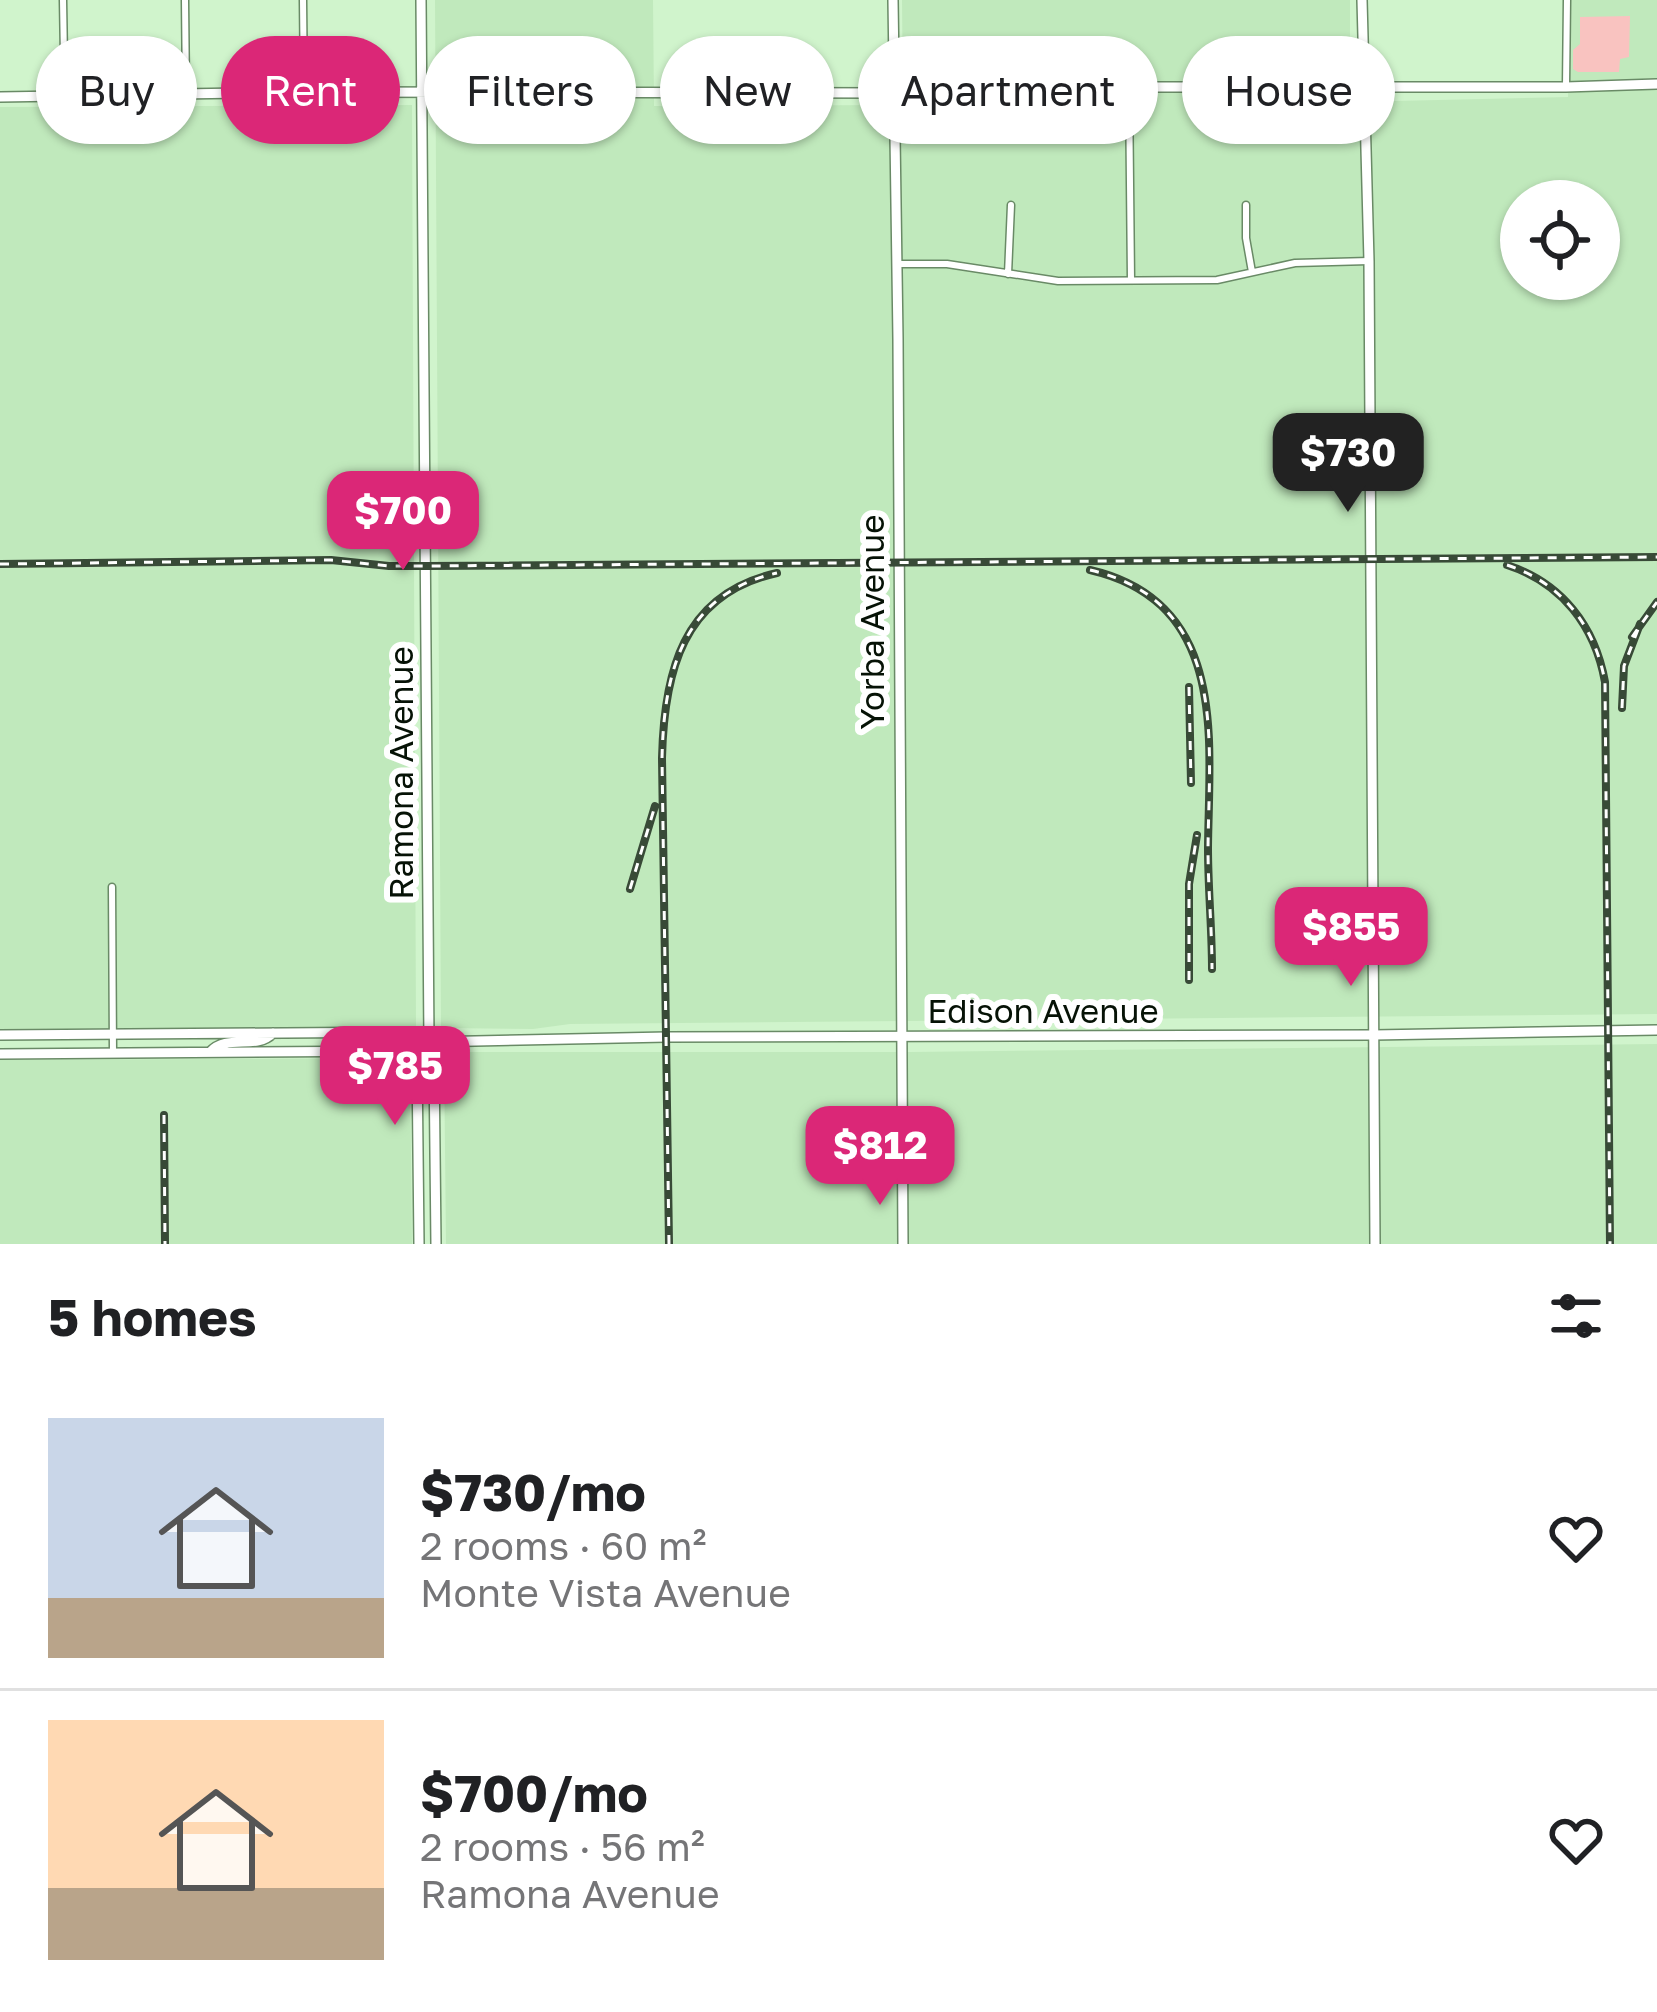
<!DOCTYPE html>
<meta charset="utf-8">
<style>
body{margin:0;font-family:"Golos Text",sans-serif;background:#f6f6f6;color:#202124;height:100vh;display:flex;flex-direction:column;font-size:45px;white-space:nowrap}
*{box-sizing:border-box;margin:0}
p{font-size:39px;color:#757577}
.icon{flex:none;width:66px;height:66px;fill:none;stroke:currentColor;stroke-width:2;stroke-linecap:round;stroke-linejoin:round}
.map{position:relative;height:1244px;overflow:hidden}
.panel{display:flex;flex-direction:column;background:#fff;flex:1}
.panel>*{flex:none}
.top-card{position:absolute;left:36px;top:36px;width:1587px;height:108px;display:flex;gap:24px}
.controls{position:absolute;left:1500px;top:180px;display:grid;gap:24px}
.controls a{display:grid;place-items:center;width:120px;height:120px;border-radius:50%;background:#fff;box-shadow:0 3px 9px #0004;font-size:60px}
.price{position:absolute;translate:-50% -102px;padding:0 27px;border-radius:24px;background:#db2777;color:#fff;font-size:39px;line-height:78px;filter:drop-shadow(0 3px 6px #0008)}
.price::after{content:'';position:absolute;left:50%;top:72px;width:36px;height:27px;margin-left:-18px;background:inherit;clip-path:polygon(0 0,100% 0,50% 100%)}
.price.current{background:#222;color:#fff}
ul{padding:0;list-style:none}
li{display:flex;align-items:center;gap:36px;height:300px;padding:0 48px}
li+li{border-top:3px solid #e0e0e0}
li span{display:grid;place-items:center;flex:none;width:336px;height:240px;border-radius:0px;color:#555}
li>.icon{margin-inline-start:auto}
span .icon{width:144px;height:144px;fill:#fffc;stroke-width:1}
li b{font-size:51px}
h2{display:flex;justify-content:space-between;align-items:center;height:144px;padding:0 48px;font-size:51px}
.tag{padding:0 42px;border-radius:54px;background:#fff;box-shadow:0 3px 9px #0004;font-size:42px;line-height:108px}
.tag.current{background:#db2777;color:#fff}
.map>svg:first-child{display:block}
.built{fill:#c0e9bc;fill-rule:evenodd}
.green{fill:#f9c3c0}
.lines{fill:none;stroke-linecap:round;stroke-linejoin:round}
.street-casing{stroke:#698a66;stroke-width:9}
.secondary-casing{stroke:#698a66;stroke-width:12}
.primary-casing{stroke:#698a66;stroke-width:12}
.street{stroke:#fff;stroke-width:6}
.secondary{stroke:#fff;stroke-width:9}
.primary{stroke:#fff;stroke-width:9}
.rail-casing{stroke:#384a37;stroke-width:8}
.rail{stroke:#fff;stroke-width:3;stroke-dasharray:9;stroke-linecap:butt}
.labels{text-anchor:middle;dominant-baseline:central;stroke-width:12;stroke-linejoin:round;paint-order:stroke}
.street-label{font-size:33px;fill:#061206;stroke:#fff}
</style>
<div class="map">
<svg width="1657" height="1244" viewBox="0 0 1657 1244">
<rect width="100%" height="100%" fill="#d0f4cc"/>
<!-- built -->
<path class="built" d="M435 0H653L654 106 903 105 902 0H1350V102L1568 97 1570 0H1657V1014L570 1024 533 1029 441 1028ZM1521 201H1599V279H1521Z
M412 105 416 1027 0 1029V107Z
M1657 1044V1244H446L444 1052H911Z
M410 1058 412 1244H0V1060Z"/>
<!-- green -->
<path class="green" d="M1630 16 1629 57 1620 59 1619 72H1578L1573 69V50L1580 44V17Z"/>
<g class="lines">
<!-- street casing -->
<g class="street-casing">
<path id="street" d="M63 0 64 58
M185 0 186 93
M303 0 304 92
M1566 86 1567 0
M1129 87 1131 280
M1246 205V238L1252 272
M896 264H947L1058 281 1217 280 1295 263 1369 261
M1008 274 1011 205
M112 887 113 1053"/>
</g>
<!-- secondary casing -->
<g class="secondary-casing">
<path id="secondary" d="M421 0 429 1042 434 1060 436 1244
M893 0 898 339 903 1244
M1362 0 1369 261 1375 1244
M0 97 304 92 893 93 1129 87H1566L1657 84
M419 1244 417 1060 429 1042"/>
</g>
<!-- primary casing -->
<g class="primary-casing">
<path id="primary" d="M0 1035 408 1032 429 1042
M210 1052C228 1033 255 1051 273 1033
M0 1054 403 1051 429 1042 667 1037 1374 1035 1657 1030"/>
</g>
<!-- street -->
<use href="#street" class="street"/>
<!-- secondary -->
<use href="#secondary" class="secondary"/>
<!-- primary -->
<use href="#primary" class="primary"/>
<!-- rail casing -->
<g class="rail-casing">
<path id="rail" d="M0 564 331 560 389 566H425L1657 557
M1507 565C1562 583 1595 626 1605 682L1610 1244
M1090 570C1229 602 1209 740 1208 848 1208 889 1212 929 1212 969
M1632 637 1657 602
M1189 687 1191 783
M1622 708 1624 666 1640 624
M630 889 655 806
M1189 980V884L1197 835
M164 1115 165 1244
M669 1244 662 758C664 673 682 594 777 573"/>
</g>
<!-- rail -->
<use href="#rail" class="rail"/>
</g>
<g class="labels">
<!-- street labels -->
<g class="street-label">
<text transform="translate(871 622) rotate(-90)">Yorba Avenue</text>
<text transform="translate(400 773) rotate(-90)">Ramona Avenue</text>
<text x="1043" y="1010">Edison Avenue</text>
</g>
</g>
</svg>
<div class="controls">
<a><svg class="icon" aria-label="locate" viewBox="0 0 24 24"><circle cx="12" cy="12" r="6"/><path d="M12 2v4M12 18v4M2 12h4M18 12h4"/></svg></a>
</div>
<b class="price current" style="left:1348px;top:515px">$730</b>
<b class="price" style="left:403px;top:573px">$700</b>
<b class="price" style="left:1351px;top:989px">$855</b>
<b class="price" style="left:395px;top:1128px">$785</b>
<b class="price" style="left:880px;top:1208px">$812</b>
<div class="top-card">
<a class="tag">Buy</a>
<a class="tag current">Rent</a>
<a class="tag">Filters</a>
<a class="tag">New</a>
<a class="tag">Apartment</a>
<a class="tag">House</a>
</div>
</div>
<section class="panel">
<h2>5 homes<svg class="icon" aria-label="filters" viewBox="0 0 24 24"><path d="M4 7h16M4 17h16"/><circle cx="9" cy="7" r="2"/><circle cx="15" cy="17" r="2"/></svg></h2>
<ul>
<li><span style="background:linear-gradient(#c9d6e8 75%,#b9a48a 0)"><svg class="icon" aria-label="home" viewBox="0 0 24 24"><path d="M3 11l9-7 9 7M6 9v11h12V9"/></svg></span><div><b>$730/mo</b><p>2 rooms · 60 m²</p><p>Monte Vista Avenue</p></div><svg class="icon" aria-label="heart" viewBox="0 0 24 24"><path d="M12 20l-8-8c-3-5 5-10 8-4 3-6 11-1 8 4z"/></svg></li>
<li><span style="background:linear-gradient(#ffd9b3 70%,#b9a48a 0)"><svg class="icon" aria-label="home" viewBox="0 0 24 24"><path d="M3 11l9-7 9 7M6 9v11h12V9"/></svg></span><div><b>$700/mo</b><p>2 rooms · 56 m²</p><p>Ramona Avenue</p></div><svg class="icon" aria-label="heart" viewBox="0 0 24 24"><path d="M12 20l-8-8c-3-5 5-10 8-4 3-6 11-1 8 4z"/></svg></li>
</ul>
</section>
